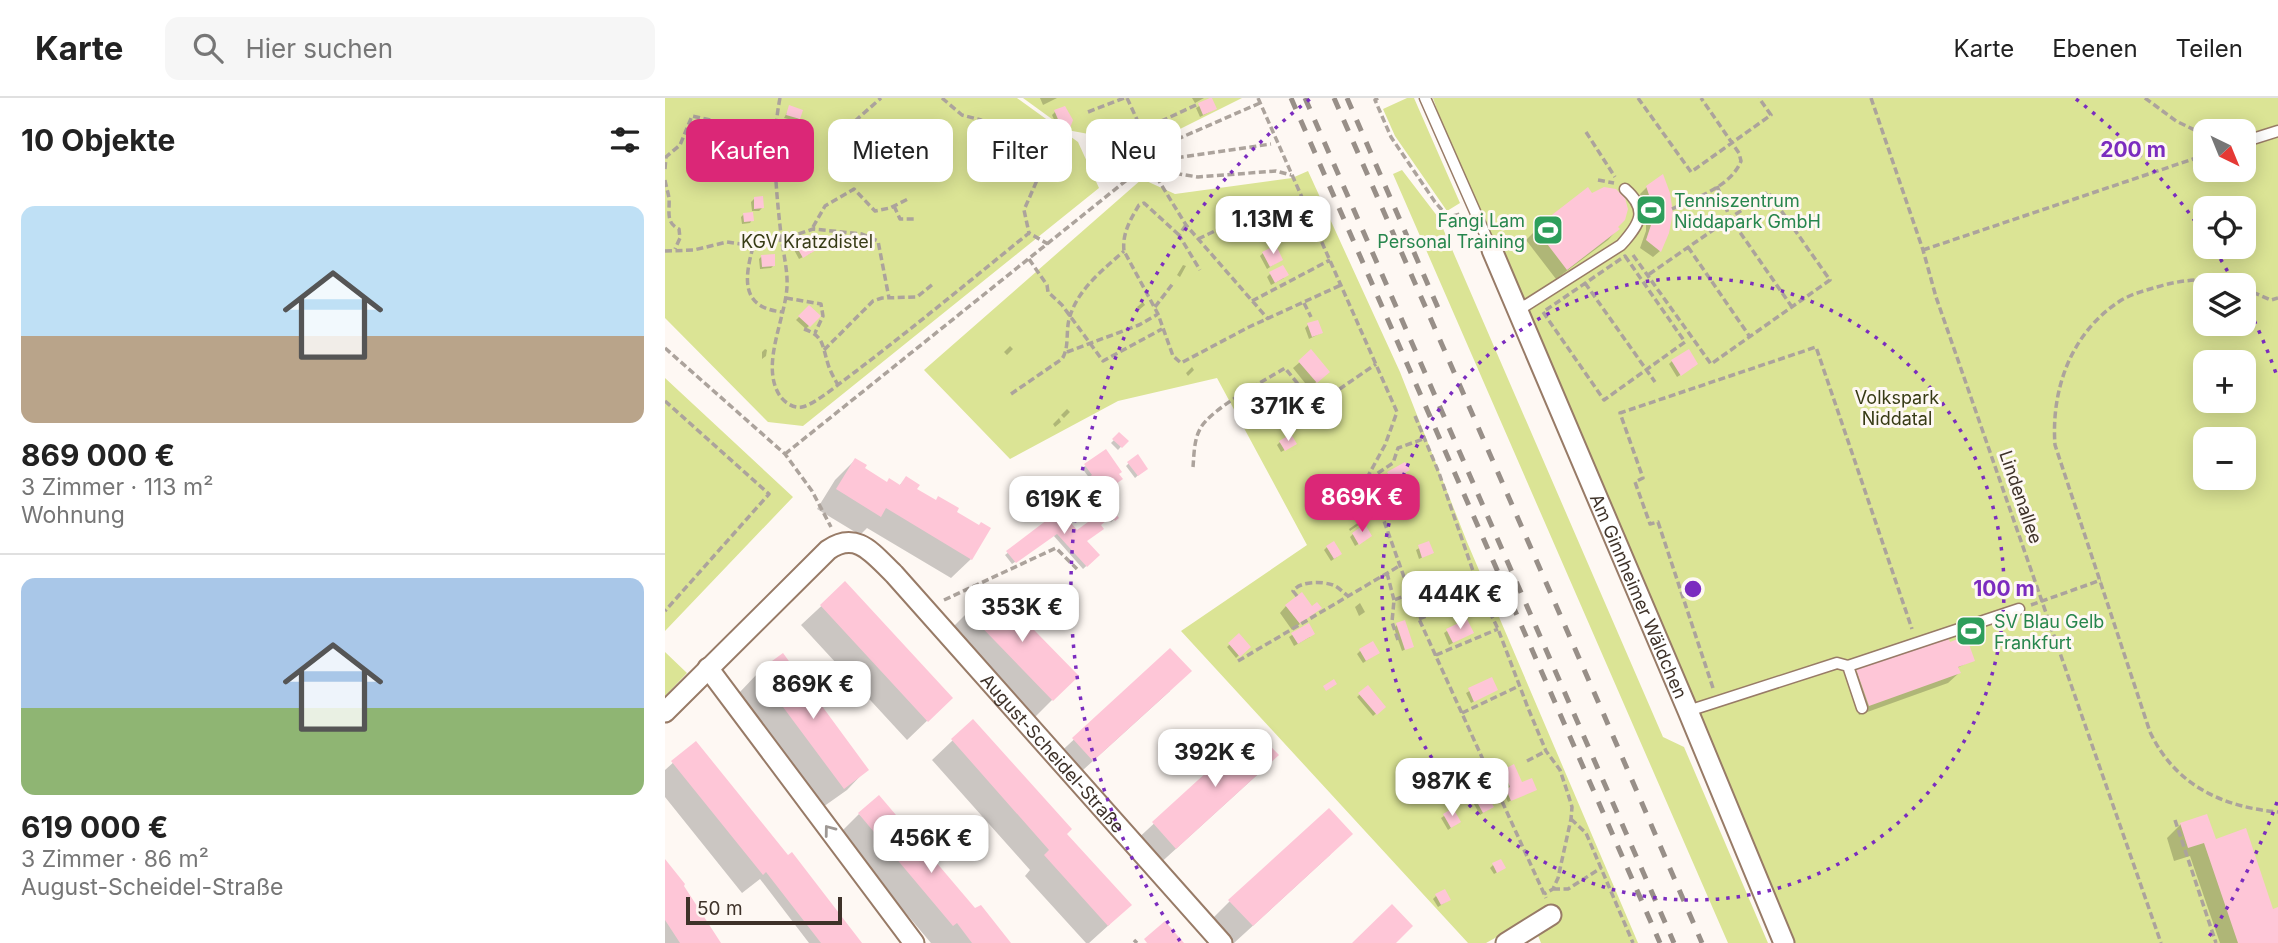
<!DOCTYPE html>
<html lang="de">
<meta charset="utf-8">
<style>
body{margin:0;font-family:Inter,sans-serif;background:#f6f6f6;color:#222;height:100vh;display:flex;flex-direction:column;font-size:26px;white-space:nowrap}
*{box-sizing:border-box;margin:0}
p{font-size:23px;color:#767676}
.icon{flex:none;width:38px;height:38px;fill:none;stroke:currentColor;stroke-width:2;stroke-linecap:round;stroke-linejoin:round}
.map{position:relative;flex:1;overflow:hidden}
.panel{display:flex;flex-direction:column;background:#fff;width:665px}
.panel>*{flex:none}
.guide{position:absolute;left:21px;top:21px;width:665px;height:63px;display:flex;gap:14px}
.needle{width:46px;rotate:137deg}
.controls{position:absolute;left:1528px;top:21px;display:grid;gap:14px}
.controls a{display:grid;place-items:center;width:63px;height:63px;border-radius:14px;background:#fff;box-shadow:0 4px 18px #0003;font-size:35px}
.scale{position:absolute;left:21px;bottom:18px;width:156px;box-sizing:border-box;padding-left:7px;border:4px solid #3e3229;border-top:0;font-size:19px;line-height:24px;white-space:nowrap;color:#3e3229;-webkit-text-stroke:5px #fef8f3;paint-order:stroke}
.price{position:absolute;translate:-50% -60px;padding:0 16px;border-radius:14px;background:#fff;color:#222;font-size:23px;line-height:46px;filter:drop-shadow(0 2px 4px #0008)}
.price::after{content:'';position:absolute;left:50%;top:42px;width:21px;height:16px;margin-left:-10px;background:inherit;clip-path:polygon(0 0,100% 0,50% 100%)}
.price.current{background:#db2777;color:#fff}
ul{padding:0;list-style:none}
li{display:grid;align-content:center;gap:14px;height:371px;padding:0 21px}
li+li{border-top:2px solid #e0e0e0}
li span{display:grid;place-items:center;height:217px;border-radius:14px;color:#555}
li>.icon{margin-inline-start:auto}
span .icon{width:126px;height:126px;fill:#fffc;stroke-width:1}
li b{font-size:30px}
h2{display:flex;justify-content:space-between;align-items:center;height:84px;padding:0 21px;font-size:30px}
.tag{padding:0 24px;border-radius:14px;background:#fff;box-shadow:0 4px 18px #0003;font-size:24px;line-height:63px}
.tag.current{background:#db2777;color:#fff}
header{display:flex;align-items:center;gap:42px;box-sizing:border-box;height:98px;padding:0 35px;background:#fff;border-bottom:2px solid #e0e0e0}
header strong{font-size:33px}
nav{display:flex;gap:38px;margin-inline-start:auto;font-size:24px}
.search{width:490px;height:63px;background:#f6f6f6;display:flex;align-items:center;gap:18px;box-sizing:border-box;padding:0 24px;border-radius:14px;color:#767676;font-size:26px}
main{display:flex;flex:1;min-height:0}
.map>svg:first-child{display:block}
.green{fill:#dbe495;fill-rule:evenodd}
.shadow{fill:#0003}
.building{fill:#fec6d7}
.lines{fill:none;stroke-linecap:round;stroke-linejoin:round}
.service-casing{stroke:#987b67;stroke-width:13}
.minor-casing{stroke:#987b67;stroke-width:23}
.path{stroke:#aca39c;stroke-width:3.5;stroke-dasharray:7 3.5;stroke-linecap:butt}
.service{stroke:#fff;stroke-width:10}
.minor{stroke:#fff;stroke-width:19}
.rail{stroke:#988f88;stroke-width:5;stroke-dasharray:12 12;stroke-linecap:butt}
.oneway{stroke:#9e9894}
.ring{fill:none;stroke:#7b2cbf;stroke-width:3.5;stroke-dasharray:3.5 7}
.labels{text-anchor:middle;dominant-baseline:central;stroke-width:6;stroke-linejoin:round;paint-order:stroke}
.leisure-label{font-size:18px;fill:#27864d;stroke:#fef8f3;text-anchor:start}
.park-label{font-size:18px;fill:#373b15;stroke:#fef8f3}
.street-label{font-size:18px;fill:#3e3229;stroke:#fef8f3}
.centre{fill:#7b2cbf;stroke:#fef8f3;stroke-width:3.5}
.ring-label{font-size:21px;text-anchor:middle;font-weight:bold;fill:#7b2cbf;stroke:#fef8f3;stroke-width:6;stroke-linejoin:round;paint-order:stroke}
</style>
<header>
<strong>Karte</strong>
<div class="search"><svg class="icon" aria-label="search" viewBox="0 0 24 24"><circle cx="10" cy="10" r="6"/><path d="M15 15l6 6"/></svg>Hier suchen</div>
<nav><a>Karte</a><a>Ebenen</a><a>Teilen</a></nav>
</header>
<main>
<section class="panel">
<h2>10 Objekte<svg class="icon" aria-label="filters" viewBox="0 0 24 24"><path d="M4 7h16M4 17h16"/><circle cx="9" cy="7" r="2"/><circle cx="15" cy="17" r="2"/></svg></h2>
<ul>
<li><span style="background:linear-gradient(#bfe0f5 60%,#b9a48a 0)"><svg class="icon" aria-label="home" viewBox="0 0 24 24"><path d="M3 11l9-7 9 7M6 9v11h12V9"/></svg></span><div><b>869 000 €</b><p>3 Zimmer · 113 m²</p><p>Wohnung</p></div></li>
<li><span style="background:linear-gradient(#a9c7e8 60%,#8fb573 0)"><svg class="icon" aria-label="home" viewBox="0 0 24 24"><path d="M3 11l9-7 9 7M6 9v11h12V9"/></svg></span><div><b>619 000 €</b><p>3 Zimmer · 86 m²</p><p>August-Scheidel-Straße</p></div></li>
</ul>
</section>
<div class="map">
<svg width="1613" height="845" viewBox="0 0 1613 845">
<rect width="100%" height="100%" fill="#fef8f3"/>
<!-- green -->
<path class="green" d="M0 0H352L413 44 434 90 138 328 103 324 0 220Z
M358 0H577L483 47 402 32Z
M742 0H749L795 105 782 113 730 38 718 11Z
M768 0H1613V845H1127L783 44ZM1540 33H1578V72H1540ZM1540 110H1578V149H1540ZM1540 187H1578V226H1540ZM1540 264H1578V303H1540ZM1540 341H1578V380H1540Z
M737 72 773 119 998 639 1019 649 1103 845H1063L728 76Z
M643 73 735 274 802 444 973 845H876L866 820 821 845H803L516 533 642 447 552 280 453 303 345 361 259 272 477 81 510 96 627 80Z
M0 280 128 399 0 533Z
M0 554 22 575 0 598Z"/>
<!-- shadow -->
<path class="shadow" d="M375 0H392L378 7Z
M527 0H539L530 5Z
M546 1 550 11 535 19 531 10Z
M125 9 134 21 131 23 119 20Z
M390 14 404 29 401 32 392 28 387 17Z
M982 89 1003 135 995 153 988 159 975 150 981 133V113L975 96Z
M89 101 97 110 94 113H87L86 104Z
M79 116 87 122 85 125 77 126 76 119Z
M581 126 598 131 583 139 578 129Z
M951 128 953 131 943 142 891 181 861 142 871 132Z
M131 147 146 155 134 161 128 150Z
M598 155 616 162 602 171 595 158Z
M97 158 109 167 106 170 95 171 94 161Z
M518 167 521 168 515 179 512 177Z
M605 176 619 180 606 187 602 179Z
M478 204 480 207 474 212 472 209Z
M144 209 153 218 141 231 131 222Z
M643 227 656 235 644 241 640 230Z
M345 248 348 251 342 257 339 254Z
M100 251 102 252 101 258 97 261V254Z
M1007 263 1028 269 1012 279 1004 266Z
M635 264 656 280 644 290 628 270Z
M527 269 529 272 523 278 521 275Z
M402 311 405 314 399 320 396 317Z
M394 320 396 324 390 329 388 326Z
M454 337 461 343 453 352 446 345Z
M615 344 627 348 616 354 612 347Z
M190 362 197 371 222 385 234 388 241 380 250 391 306 461 286 480 202 430 195 437 152 411 170 382Z
M464 365 478 373 470 380 461 368Z
M740 366V374L723 384 720 379Z
M420 368 453 383 428 401 424 395 407 407 401 399 425 381 417 370Z
M445 411 451 420 446 424 443 420 434 427 421 443 433 457 418 471 388 437 347 466 340 457 395 415 412 434Z
M694 424 695 426 685 433 684 431Z
M688 436 702 441 690 448 685 439Z
M763 445 767 455 754 461 751 452Z
M662 449 672 459 666 463 659 452Z
M767 484 775 510 768 513 759 493 755 495 753 491Z
M180 486 266 619 242 642 136 527Z
M326 491 411 578 368 621 283 534Z
M695 505 700 514 694 518 690 509Z
M621 508 648 516 627 532 615 515Z
M732 527 747 548 737 553 729 530Z
M782 533 807 535 784 547 779 535Z
M627 537 645 539 629 548 624 539Z
M574 538 584 548 571 560 562 549Z
M1283 546 1308 562 1292 570 1294 575 1283 585 1194 617 1182 583 1192 573Z
M505 552V593L407 682 388 661Z
M695 553 710 557 698 565 692 556Z
M93 575 201 672 182 692 158 709 74 595Z
M826 581 831 592 806 605 801 595Z
M703 589 719 609 708 618 692 599Z
M308 623 445 826 424 845H421L360 778 365 772 267 662Z
M589 633 592 677 491 769 468 745Z
M30 645 114 763 127 757 195 845H144L95 781 77 795 0 699V672Z
M839 673 856 686 870 691 843 704 839 695 843 691 836 676Z
M807 694 824 711 815 717 804 697Z
M194 716 309 812 315 809 344 845H266L174 736Z
M779 718 794 724 783 732 776 720Z
M1516 726 1550 743 1607 813 1613 811V845H1555L1525 758 1509 763 1502 740Z
M666 756 569 845H566L545 823 565 803Z
M0 764 54 845H0Z
M828 767 836 772 829 776 825 770Z
M771 798 781 804 773 809 768 801Z"/>
<!-- building -->
<path class="building" d="M545 0H547L552 11 538 17 533 5Z
M124 7 138 12 135 21 121 17Z
M400 8 408 22 405 30 395 26 389 12Z
M90 30 104 33 101 48 87 45Z
M998 76 1005 95 1008 115 1004 135 996 154 981 142 987 124V106L981 88Z
M923 89 927 95 939 89 951 91 960 100 963 111 960 122 953 129 955 131 902 172 870 130Z
M98 98 99 110 89 111V99Z
M88 114 89 123 79 124 78 115Z
M596 116 603 129 586 137 579 125Z
M144 138 151 152 138 160 130 146Z
M611 147 618 162 605 169 597 154Z
M110 156V168L97 169 96 157Z
M618 167 624 177 610 185 604 174Z
M144 207 156 218 145 229 133 218Z
M653 222 658 235 647 239 642 225Z
M646 251 665 274 652 285 633 263Z
M1024 251 1033 266 1016 278 1006 262Z
M454 334 464 343 457 350 447 341Z
M626 336 632 346 620 353 614 343Z
M441 351 457 374 454 376 458 381 432 399 428 394 410 406 402 394 427 377 419 366Z
M473 356 483 371 473 378 462 364Z
M190 360 202 367 200 370 222 384 224 380 235 387 241 378 255 387 252 391 271 402 273 398 294 410 292 414 314 427 316 424 326 430 307 462 221 410 216 419 171 391Z
M740 364 745 372 727 383 722 374Z
M445 408 454 420 450 423 447 418 436 427 439 431 422 443 435 457 422 469 392 436 351 465 341 453 395 412 412 432Z
M700 426 707 438 694 447 687 435Z
M669 443 677 456 669 461 661 448Z
M764 443 769 455 757 460 753 447Z
M768 481 780 508 771 512 762 492 758 494 755 487Z
M180 483 288 600 263 624 155 507Z
M326 488 414 578 388 603 301 513Z
M637 494 647 508 652 504 657 510 635 526 620 507Z
M802 521 809 535 788 545 781 531Z
M740 522 749 549 740 552 731 525Z
M644 525 650 536 633 546 626 535Z
M574 535 586 549 575 559 563 545Z
M1301 538 1310 563 1293 569 1296 575 1204 608 1191 571 1283 539 1285 544Z
M708 543 715 555 701 563 694 551Z
M505 550 527 573 428 663 407 640Z
M118 555 204 672 179 691 92 574Z
M827 579 833 592 809 604 803 590Z
M669 581 672 586 661 593 658 588Z
M703 587 721 609 712 617 693 595Z
M308 621 407 731 402 736 467 807 443 828 379 757 384 752 286 641Z
M589 631 614 657 511 751 487 724Z
M31 643 123 757 127 754 197 845H156L101 774 98 777 6 663Z
M849 666 857 684 867 680 872 692 846 703 841 691 845 689 838 672Z
M817 687 829 709 818 715 806 693Z
M214 697 310 810 316 807 346 845H307L292 825 288 828 193 715Z
M664 710 688 736 588 828 563 802Z
M788 710 796 724 786 730 778 716Z
M1542 716 1551 741 1581 730 1608 811 1613 809V845H1573L1539 745 1523 750 1515 725Z
M0 761 20 786 19 788 56 845H15L0 822Z
M836 761 841 770 832 775 827 765Z
M780 791 786 802 776 807 770 796Z
M727 806 748 828 731 845H687Z
M500 823 519 845H482L479 841Z"/>
<g class="lines">
<!-- service casing -->
<g class="service-casing">
<path id="service" d="M760 0 827 152
M1578 44 1613 33
M852 213 956 147C975 126 984 112 960 91
M1197 610 1183 568 1354 511
M1023 613 1172 565 1183 568"/>
</g>
<!-- minor casing -->
<g class="minor-casing">
<g id="minor">
<path id="s1" d="M827 152 1023 613 1119 845"/>
<path d="M43 570 249 845"/>
<path id="s2" d="M0 614 163 452C192 432 208 456 229 476L557 845"/>
<path d="M841 845 886 817"/>
</g>
</g>
<!-- path -->
<path class="path" d="M115 0C106 45 111 91 116 137 118 154 123 173 122 189 120 222 95 268 115 298 119 304 129 311 137 309 151 306 177 283 190 274 249 229 306 182 364 135L383 146
M277 0 297 17 316 22 347 36 361 49 372 70 373 80 359 112 364 135
M462 0 481 41 488 45 499 47
M593 0 732 314 720 347 703 378 754 521 881 800
M713 0 710 2 726 39 770 104 783 119 795 116
M973 0 1026 74 1106 17 1094 0
M1206 0 1258 152 1271 199 1496 845
M1480 0 1511 23 1540 37
M595 5 499 47 508 75 533 79 611 73 626 77
M423 14 459 0
M190 23 216 0
M477 32 531 7
M921 34 950 79
M486 70 521 127 603 221
M0 71 1 59 15 47 27 18 55 24 109 29
M0 82C1 88 3 94 4 100 5 112 0 125 14 131L15 140 10 151
M933 82 949 85
M1052 88 1065 120 1127 209
M229 108 235 121H252
M1007 111C1030 100 1066 89 1076 63L1074 55 1036 0
M521 127 514 137 535 172
M148 129 160 108 189 91 210 113 225 110 243 101
M514 137 479 105 474 107C465 122 457 136 459 153L493 216 508 258 516 265 584 229 676 187
M533 141 590 114
M88 149C79 182 76 210 118 214
M1023 149 1085 239
M1258 152 1540 57
M0 153 29 152 62 144 89 148 116 142 148 131 197 136 213 143 224 200
M968 157 1046 266 1165 182 1103 94 983 177
M960 158 1020 244 939 302 878 214Z
M364 161 382 187 383 194 397 207 438 263 497 231
M920 185 990 284
M1571 187C1545 179 1518 181 1492 189 1478 193 1463 197 1452 205 1405 237 1386 293 1390 347L1485 634C1510 687 1557 709 1613 714
M1578 190 1606 202 1613 200
M121 200 156 206 158 218 150 235
M587 203 665 162
M639 205 646 219
M490 209 509 184
M139 231C159 238 157 247 163 266 165 273 169 280 173 287
M0 250 120 356 147 393 166 429
M159 252 208 203 217 200 252 199 268 186
M402 254 474 227 493 216
M346 296 397 261C405 249 400 232 405 218 414 190 438 172 459 153
M0 303 104 396 0 513
M750 318 774 375 816 496 833 531 863 610 881 653 895 672 903 696 907 709 906 721 893 780 888 791 879 796
M631 321 711 266
M120 356 473 73 503 61 606 46
M528 369C529 357 529 342 535 331 545 311 599 283 620 270L650 307
M704 381 728 365 733 350 761 340
M722 475 729 502
M632 498 628 493C635 483 656 483 668 487 673 489 678 494 683 498
M279 502 391 450 412 471
M1366 507 1436 482
M754 521 816 496
M733 542 727 524 729 502 745 496
M771 557 833 531
M573 563 736 467
M1048 590 993 424 985 426 970 384 978 380 955 315 1151 249 1247 531
M797 615 854 588
M862 663 881 653
M906 721 921 735 968 845
M1510 722 1551 845
M888 791H903L936 770
M469 842 472 845"/>
<!-- service -->
<use href="#service" class="service"/>
<!-- minor -->
<use href="#minor" class="minor"/>
<!-- rail -->
<path class="rail" d="M626 0 995 845
M640 0 1009 845
M669 0 939 617 1037 845
M682 0 774 212"/>
</g>
<!-- one-way arrows -->
<defs><path id="oneway-chevron" d="M-2-3.5L2.5 0L-2 3.5" fill="none" stroke-width="1.6" stroke-linecap="round" stroke-linejoin="round" transform="scale(1.75)"/></defs>
<use class="oneway" href="#oneway-chevron" transform="translate(164 732) rotate(-127)"/>
<!-- distance rings -->
<g class="ring">
<circle cx="1028" cy="491" r="311"/>
<path d="M1612 704A622 622 0 0 1 1541 843M515 843A622 622 0 0 1 645 1M1411 1A622 622 0 0 1 1538 134M1550 152A622 622 0 0 1 1569 185M1580 204A622 622 0 0 1 1612 278"/>
</g>
<!-- icons -->
<defs>
<g id="stadium-square" transform="scale(1.575)"><rect x="-9" y="-9" width="18" height="18" rx="4" fill="#2e9e5b" stroke="#fef8f3"/><path d="M0-5a6.5 5 0 1 0 0 10a6.5 5 0 1 0 0-10ZM-3.5-1.8h7v3.6h-7Z" fill="#fff"/></g>
</defs>
<g fill-rule="evenodd">
<use href="#stadium-square" x="986" y="112"/>
<use href="#stadium-square" x="883" y="132"/>
<use href="#stadium-square" x="1306" y="533"/>
</g>
<g class="labels">
<!-- leisure labels -->
<g class="leisure-label">
<text x="1009" y="102">Tenniszentrum<tspan x="1009" dy="21">Niddapark GmbH</tspan></text>
<text x="860" y="122" text-anchor="end">Fangi Lam<tspan x="860" dy="21">Personal Training</tspan></text>
<text x="1329" y="523">SV Blau Gelb<tspan x="1329" dy="21">Frankfurt</tspan></text>
</g>
<!-- park labels -->
<g class="park-label">
<text x="142" y="143">KGV Kratzdistel</text>
<text x="1232" y="299">Volkspark<tspan x="1232" dy="21">Niddatal</tspan></text>
</g>
<!-- street labels -->
<g class="street-label">
<text transform="translate(1356 399) rotate(71)">Lindenallee</text>
<text stroke="none"><textPath href="#s1" startOffset="376">Am Ginnheimer Wäldchen</textPath></text>
<text stroke="none"><textPath href="#s2" startOffset="548">August-Scheidel-Straße</textPath></text>
</g>
</g>
<circle cx="1028" cy="491" r="10" class="centre"/>
<g class="ring-label">
<text x="1468" y="59">200 m</text>
<text x="1339" y="498">100 m</text>
</g>
</svg>
<div class="controls">
<a><svg class="needle" viewBox="-14 -14 28 28"><path d="M0-13l5 13h-10z" fill="#e53935"/><path d="M0 13l5-13h-10z" fill="#767676"/></svg></a>
<a><svg class="icon" aria-label="locate" viewBox="0 0 24 24"><circle cx="12" cy="12" r="6"/><path d="M12 2v4M12 18v4M2 12h4M18 12h4"/></svg></a>
<a><svg class="icon" aria-label="layers" viewBox="0 0 24 24"><path d="M12 4l9 5-9 5-9-5zM3 14l9 5 9-5"/></svg></a>
<a>+</a>
<a>−</a>
</div>
<div class="scale">50 m</div>
<b class="price" style="left:608px;top:158px">1.13M €</b>
<b class="price" style="left:623px;top:345px">371K €</b>
<b class="price current" style="left:697px;top:436px">869K €</b>
<b class="price" style="left:399px;top:438px">619K €</b>
<b class="price" style="left:795px;top:533px">444K €</b>
<b class="price" style="left:357px;top:546px">353K €</b>
<b class="price" style="left:148px;top:623px">869K €</b>
<b class="price" style="left:550px;top:691px">392K €</b>
<b class="price" style="left:787px;top:720px">987K €</b>
<b class="price" style="left:266px;top:777px">456K €</b>
<div class="guide">
<a class="tag current">Kaufen</a>
<a class="tag">Mieten</a>
<a class="tag">Filter</a>
<a class="tag">Neu</a>
</div>
</div>
</main>
